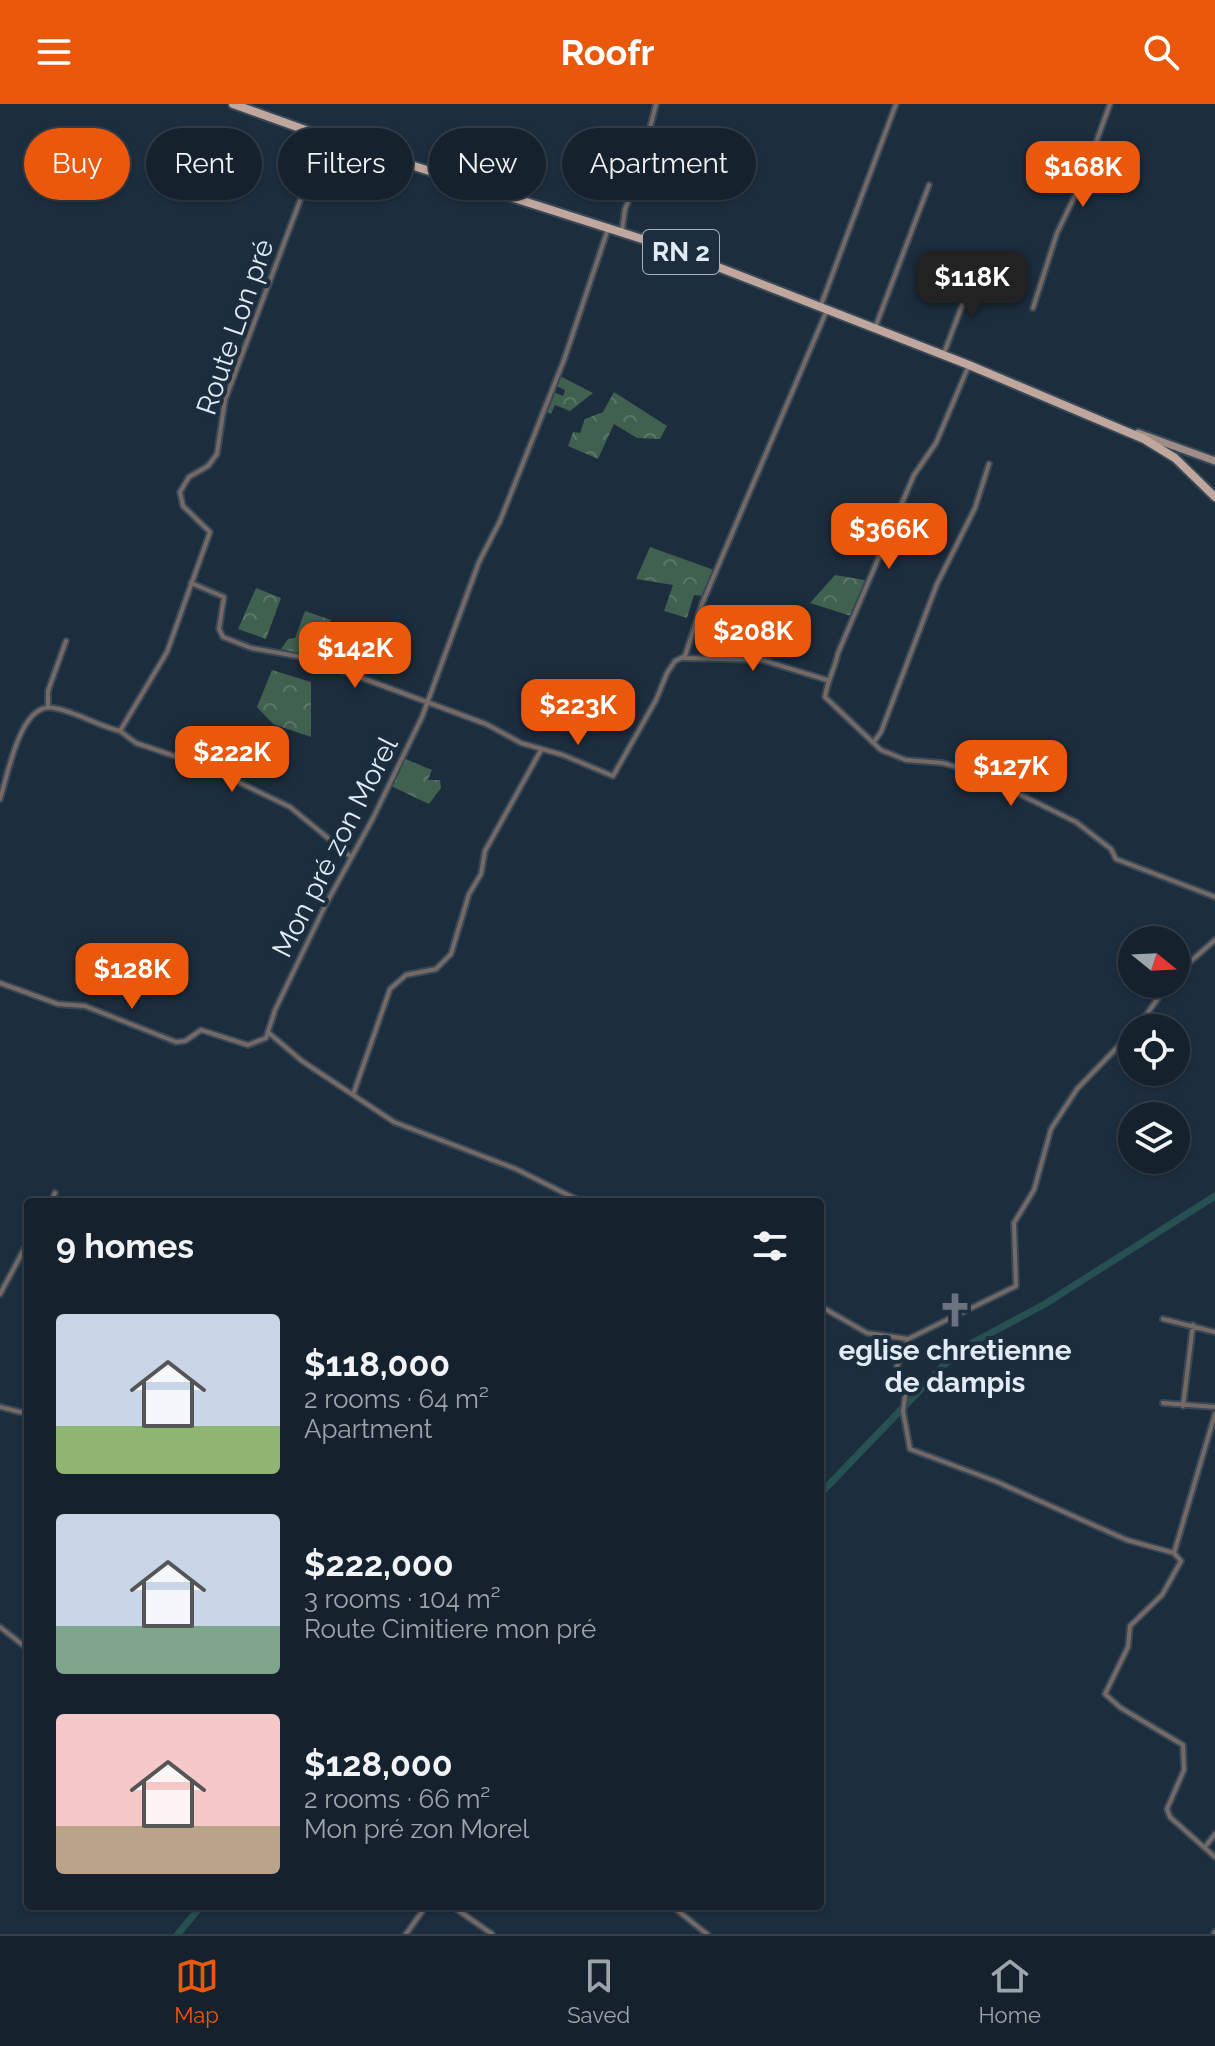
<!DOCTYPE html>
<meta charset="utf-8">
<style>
body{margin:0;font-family:Raleway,sans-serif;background:#1e2a36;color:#f1f3f6;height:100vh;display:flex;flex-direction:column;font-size:30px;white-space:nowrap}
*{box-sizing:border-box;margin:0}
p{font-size:26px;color:#9da4aa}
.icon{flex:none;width:44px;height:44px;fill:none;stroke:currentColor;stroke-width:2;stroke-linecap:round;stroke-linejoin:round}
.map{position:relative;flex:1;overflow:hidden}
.panel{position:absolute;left:24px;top:1094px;width:800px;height:712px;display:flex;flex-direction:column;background:#15222e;border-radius:8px;box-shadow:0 2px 6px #0004,0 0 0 2px #343f4a}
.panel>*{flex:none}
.hud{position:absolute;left:24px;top:24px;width:800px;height:72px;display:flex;gap:16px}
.needle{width:52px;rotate:108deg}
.controls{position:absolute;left:1118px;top:822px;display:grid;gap:16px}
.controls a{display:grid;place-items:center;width:72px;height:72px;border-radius:50%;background:#15222e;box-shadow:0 2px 6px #0004,0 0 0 2px #343f4a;font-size:40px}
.price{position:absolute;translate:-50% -68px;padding:0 18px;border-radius:16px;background:#ea580c;color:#fff;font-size:26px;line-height:52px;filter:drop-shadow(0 2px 4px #0008)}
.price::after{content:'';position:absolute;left:50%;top:48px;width:24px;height:18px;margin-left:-12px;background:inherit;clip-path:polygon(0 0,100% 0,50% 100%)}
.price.current{background:#222;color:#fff}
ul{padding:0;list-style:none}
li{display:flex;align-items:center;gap:24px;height:200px;padding:0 32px}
li span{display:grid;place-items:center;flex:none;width:224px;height:160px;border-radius:8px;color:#555}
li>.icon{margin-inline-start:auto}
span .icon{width:96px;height:96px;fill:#fffc;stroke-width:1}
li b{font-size:34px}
h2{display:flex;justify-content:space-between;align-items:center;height:96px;padding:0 32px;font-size:34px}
.pill{padding:0 28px;border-radius:36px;background:#15222e;box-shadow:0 2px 6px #0004,0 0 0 2px #343f4a;font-size:28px;line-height:72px}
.pill.current{background:#ea580c;color:#fff}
header{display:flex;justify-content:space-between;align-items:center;height:104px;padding:0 32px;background:#ea580c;color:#fff;font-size:36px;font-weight:700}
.tab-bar{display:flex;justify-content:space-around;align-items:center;height:112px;border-top:2px solid #343f4a;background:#15222e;font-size:22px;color:#9da4aa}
.tab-bar a{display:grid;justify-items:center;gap:4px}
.tab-bar .current{color:#ea580c}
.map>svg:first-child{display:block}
.forest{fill:url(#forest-crowns)}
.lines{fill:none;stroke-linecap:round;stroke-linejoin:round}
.river{stroke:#265051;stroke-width:7}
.minor-casing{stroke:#384857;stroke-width:8}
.secondary-casing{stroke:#384857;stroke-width:11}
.primary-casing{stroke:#384857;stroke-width:12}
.minor{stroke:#756965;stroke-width:4}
.secondary{stroke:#9f8c86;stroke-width:7}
.primary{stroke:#c0a79e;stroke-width:8}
.labels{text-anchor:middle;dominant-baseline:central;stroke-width:8;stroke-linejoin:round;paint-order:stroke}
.shield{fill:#1c2d3d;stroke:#a6b2be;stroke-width:2}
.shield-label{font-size:26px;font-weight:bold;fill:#e1ebf6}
.street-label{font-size:28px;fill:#e1ebf6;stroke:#1c2d3d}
.poi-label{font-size:28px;font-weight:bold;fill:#e1ebf6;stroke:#1c2d3d}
</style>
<header><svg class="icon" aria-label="menu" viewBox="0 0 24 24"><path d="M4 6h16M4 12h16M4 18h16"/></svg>Roofr<svg class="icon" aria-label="search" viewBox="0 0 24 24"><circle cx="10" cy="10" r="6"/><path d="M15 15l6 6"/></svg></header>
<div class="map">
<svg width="1215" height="1830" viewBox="0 0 1215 1830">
<defs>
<pattern id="forest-crowns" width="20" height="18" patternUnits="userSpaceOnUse" patternTransform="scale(2)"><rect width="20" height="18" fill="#406050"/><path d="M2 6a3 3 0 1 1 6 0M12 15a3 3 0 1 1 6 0" fill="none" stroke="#5b776a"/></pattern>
</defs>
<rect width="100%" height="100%" fill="#1c2d3d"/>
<!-- forest -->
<path class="forest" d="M558 271 593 289 570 307 555 301 551 310 545 307 553 288 563 292 565 286 554 281Z
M614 288 667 322 660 335 637 334 614 320 598 355 568 342 573 328 580 329 585 315 603 308Z
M650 443 714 466 703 492 694 491 687 514 664 507 673 481 636 475Z
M835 471 865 476 851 512 810 499Z
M256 484 281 494 266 535 238 525Z
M305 507 331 516 314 554 281 545 288 535 295 534Z
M272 566 311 578V633L273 620 257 603Z
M403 654 432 666 428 676H440L441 684 429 700 391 682Z"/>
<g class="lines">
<!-- river -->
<path class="river" d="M820 1390 945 1260 972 1239 1045 1200 1215 1092
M178 1830 201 1802"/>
<!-- minor casing -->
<g class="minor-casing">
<path id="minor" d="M622 127 625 105 637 76 656 0
M821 201 896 0
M1033 204 1057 129 1082 77 1110 0
M875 224 929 81
M944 249 974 170
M969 261 936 339 914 371 838 549C835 565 827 577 825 593L881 646 906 656 943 659 974 668 1076 718 1111 745 1116 755 1215 793
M191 479 224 493 219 525 223 533 251 544 308 554 486 620 521 639 563 651 613 672 656 596 667 569 675 557 685 552 702 500 827 206
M684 554 762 556 827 576
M48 603V587L66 537
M120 627 136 639 207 663 290 703 350 752
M873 639 881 628 937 480 975 404 989 360
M0 695C8 671 20 597 54 604 77 608 98 622 120 627L167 548 210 428 183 402 180 388 189 373 208 362 217 350 225 296 324 33
M1176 870 1215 836
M0 879 58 900 85 902 176 938 185 937 201 926 248 941 266 934 275 906 326 800 373 714 422 613 479 458 500 417 564 256 608 125
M1137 924 1168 880
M269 929 302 957 394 1018 516 1065 582 1098
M354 988 390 885 406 871 436 865 451 850 469 790 481 770 485 747 541 646
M51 1098 55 1089
M0 1190 28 1138
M820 1202 867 1229 908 1235 1016 1182 1014 1119 1034 1086 1051 1025 1077 985 1132 928
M1163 1215 1215 1228
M908 1235 897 1262 906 1286 903 1307 910 1345 995 1377 1127 1436 1174 1449 1181 1457 1162 1491 1130 1522 1128 1543 1105 1590 1121 1604 1183 1641 1184 1666 1167 1705 1170 1713 1215 1753
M1163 1299 1215 1303
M1183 1302 1193 1221
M0 1303 28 1310
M1174 1449 1215 1310
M0 1523 28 1545
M1205 1743 1215 1730
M452 1802 492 1830
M672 1802 707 1830
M406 1830 426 1802
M1214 1830 1215 1828"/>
</g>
<!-- secondary casing -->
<g class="secondary-casing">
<path id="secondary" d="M1138 329 1215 357"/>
</g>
<!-- primary casing -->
<g class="primary-casing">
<path id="primary" d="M233 0 339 38 664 142 969 261 1144 335 1175 354 1215 393"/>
</g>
<!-- minor -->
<use href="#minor" class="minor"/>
<!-- secondary -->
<use href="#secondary" class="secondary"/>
<!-- primary -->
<use href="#primary" class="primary"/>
</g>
<!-- icons -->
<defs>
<g id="church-bare" transform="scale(2.76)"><path d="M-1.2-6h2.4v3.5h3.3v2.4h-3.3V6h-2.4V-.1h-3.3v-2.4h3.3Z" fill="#6b7280" stroke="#1c2d3d" stroke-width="2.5" paint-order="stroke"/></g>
</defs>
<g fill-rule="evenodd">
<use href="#church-bare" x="955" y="1206"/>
</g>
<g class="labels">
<!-- shield labels -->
<rect class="shield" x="643" y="126" width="76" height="44" rx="6"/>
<g class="shield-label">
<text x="681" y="148">RN 2</text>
</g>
<!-- street labels -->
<g class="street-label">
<text transform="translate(235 223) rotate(-71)">Route Lon pré</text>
<text transform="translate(335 743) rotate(-63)">Mon pré zon Morel</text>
</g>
<!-- poi labels -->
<g class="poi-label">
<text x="955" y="1246">eglise chretienne<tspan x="955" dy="32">de dampis</tspan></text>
</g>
</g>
</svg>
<div class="controls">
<a><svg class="needle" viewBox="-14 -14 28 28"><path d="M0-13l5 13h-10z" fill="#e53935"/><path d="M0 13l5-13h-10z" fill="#9da4aa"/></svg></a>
<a><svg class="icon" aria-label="locate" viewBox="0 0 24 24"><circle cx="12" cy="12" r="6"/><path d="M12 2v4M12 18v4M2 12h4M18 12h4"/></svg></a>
<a><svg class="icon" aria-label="layers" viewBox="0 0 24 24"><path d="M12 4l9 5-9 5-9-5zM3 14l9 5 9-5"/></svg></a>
</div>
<b class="price" style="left:1083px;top:105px">$168K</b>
<b class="price current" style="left:972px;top:215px">$118K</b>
<b class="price" style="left:889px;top:467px">$366K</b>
<b class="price" style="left:753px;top:569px">$208K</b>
<b class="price" style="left:355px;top:586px">$142K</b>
<b class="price" style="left:578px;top:643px">$223K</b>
<b class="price" style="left:232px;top:690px">$222K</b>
<b class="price" style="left:1011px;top:704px">$127K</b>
<b class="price" style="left:132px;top:907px">$128K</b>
<div class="hud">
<a class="pill current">Buy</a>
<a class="pill">Rent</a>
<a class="pill">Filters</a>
<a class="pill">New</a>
<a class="pill">Apartment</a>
</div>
<section class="panel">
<h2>9 homes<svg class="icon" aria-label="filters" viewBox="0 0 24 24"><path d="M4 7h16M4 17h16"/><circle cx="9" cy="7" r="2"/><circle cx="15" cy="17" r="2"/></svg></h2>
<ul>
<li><span style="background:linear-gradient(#c9d6e8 70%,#8fb573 0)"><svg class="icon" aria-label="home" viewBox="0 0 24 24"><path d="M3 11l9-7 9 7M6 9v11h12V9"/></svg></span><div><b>$118,000</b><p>2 rooms · 64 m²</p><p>Apartment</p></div></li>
<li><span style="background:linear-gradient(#c9d6e8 70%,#7fa58c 0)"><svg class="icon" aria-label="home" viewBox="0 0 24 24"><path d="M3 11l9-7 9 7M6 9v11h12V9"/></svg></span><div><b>$222,000</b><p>3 rooms · 104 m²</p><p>Route Cimitiere mon pré</p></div></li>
<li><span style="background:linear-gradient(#f6c9c9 70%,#b9a48a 0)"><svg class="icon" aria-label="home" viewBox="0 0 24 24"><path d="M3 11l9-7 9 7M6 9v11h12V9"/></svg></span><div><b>$128,000</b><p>2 rooms · 66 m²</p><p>Mon pré zon Morel</p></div></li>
</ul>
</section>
</div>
<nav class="tab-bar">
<a class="current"><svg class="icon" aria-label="map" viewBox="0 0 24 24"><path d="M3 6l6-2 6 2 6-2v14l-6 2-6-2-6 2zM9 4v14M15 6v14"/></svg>Map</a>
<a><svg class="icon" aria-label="saved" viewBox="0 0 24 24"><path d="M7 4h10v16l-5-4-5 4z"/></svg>Saved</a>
<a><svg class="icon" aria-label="home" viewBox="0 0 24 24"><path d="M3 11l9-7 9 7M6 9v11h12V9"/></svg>Home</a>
</nav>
